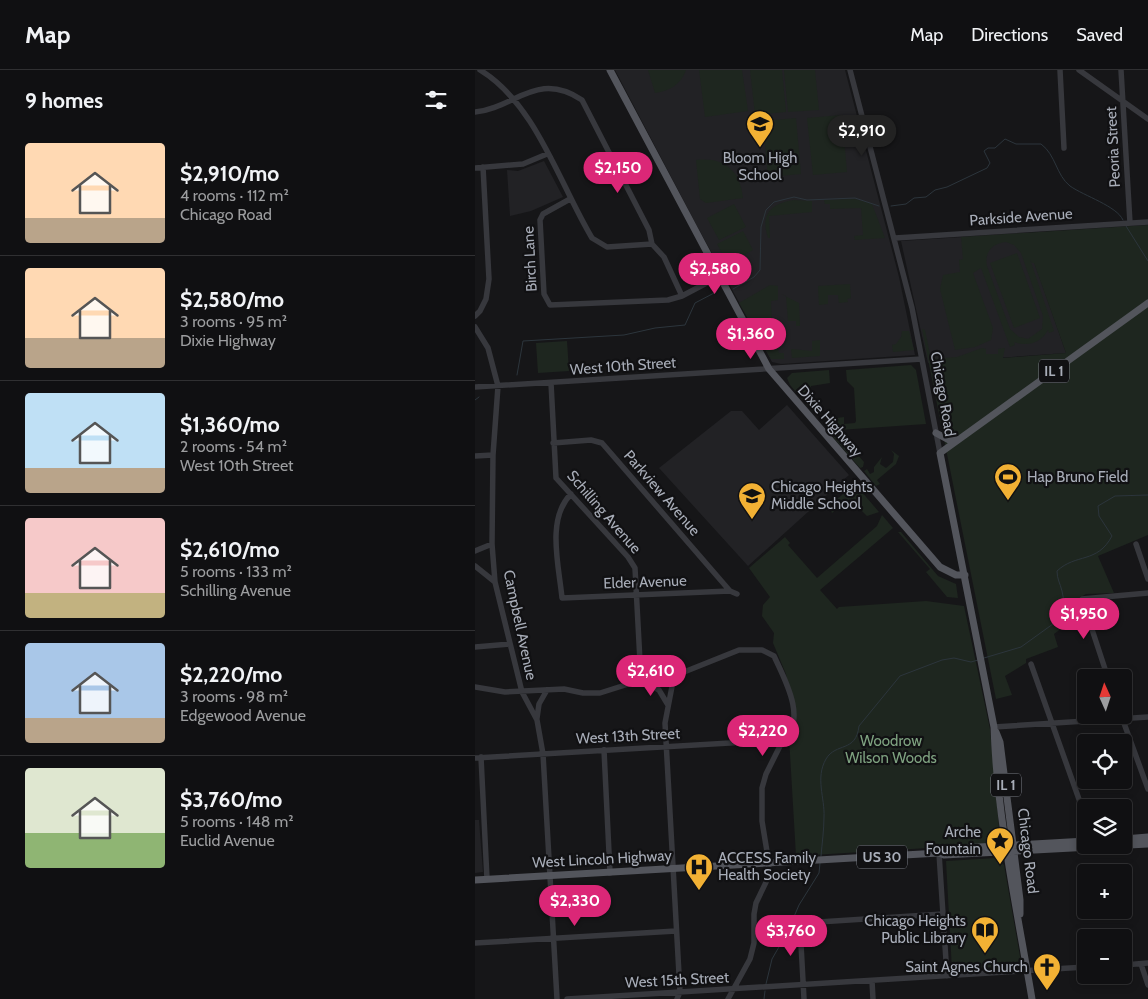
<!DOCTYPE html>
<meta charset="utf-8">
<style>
body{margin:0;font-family:Cabin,sans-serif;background:#19191b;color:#f1f3f6;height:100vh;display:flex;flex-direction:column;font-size:19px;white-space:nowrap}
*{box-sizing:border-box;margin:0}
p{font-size:16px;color:#9c9d9f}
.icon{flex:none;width:28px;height:28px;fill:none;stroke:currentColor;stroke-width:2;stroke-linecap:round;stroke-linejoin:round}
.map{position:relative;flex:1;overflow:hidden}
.side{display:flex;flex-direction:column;background:#101012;width:475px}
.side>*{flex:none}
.needle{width:32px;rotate:357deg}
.controls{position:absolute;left:602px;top:599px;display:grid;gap:10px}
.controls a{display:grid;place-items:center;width:55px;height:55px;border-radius:5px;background:#101012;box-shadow:0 2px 8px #0003,0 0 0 1px #303032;font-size:25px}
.price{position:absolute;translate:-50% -42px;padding:0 11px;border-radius:18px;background:#db2777;color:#fff;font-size:16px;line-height:32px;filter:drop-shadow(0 1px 2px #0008)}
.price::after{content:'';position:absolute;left:50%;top:30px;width:15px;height:11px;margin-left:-8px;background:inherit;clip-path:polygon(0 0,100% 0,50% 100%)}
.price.selected{background:#222;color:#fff}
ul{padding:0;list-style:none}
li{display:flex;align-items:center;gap:15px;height:125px;padding:0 25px}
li+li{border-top:1px solid #303032}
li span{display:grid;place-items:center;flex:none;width:140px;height:100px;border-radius:5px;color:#555}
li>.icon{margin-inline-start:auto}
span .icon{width:60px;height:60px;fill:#fffc;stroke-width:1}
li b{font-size:21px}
h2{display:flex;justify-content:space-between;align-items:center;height:60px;padding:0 25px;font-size:21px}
header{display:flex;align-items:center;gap:30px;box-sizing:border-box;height:70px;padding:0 25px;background:#101012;border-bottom:1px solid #303032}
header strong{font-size:24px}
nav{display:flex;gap:28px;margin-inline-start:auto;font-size:18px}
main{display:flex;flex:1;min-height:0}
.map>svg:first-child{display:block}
.built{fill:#222225}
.green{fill:#1e261f;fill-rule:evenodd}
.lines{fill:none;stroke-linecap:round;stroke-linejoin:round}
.stream{stroke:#2c353c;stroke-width:1}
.minor{stroke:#37383d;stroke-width:5.5}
.major{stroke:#53555c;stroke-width:7}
.labels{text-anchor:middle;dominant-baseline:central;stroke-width:4.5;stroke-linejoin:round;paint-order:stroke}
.shield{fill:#111113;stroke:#7b7e86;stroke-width:1}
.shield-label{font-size:14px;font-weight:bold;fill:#a8adb8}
.street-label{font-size:15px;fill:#a8adb8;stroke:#111113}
.poi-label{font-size:15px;fill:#a8adb8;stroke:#111113;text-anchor:start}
.park-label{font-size:15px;fill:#7fa381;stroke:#111113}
</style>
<header>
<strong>Map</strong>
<nav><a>Map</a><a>Directions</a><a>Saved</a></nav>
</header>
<main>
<section class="side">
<h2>9 homes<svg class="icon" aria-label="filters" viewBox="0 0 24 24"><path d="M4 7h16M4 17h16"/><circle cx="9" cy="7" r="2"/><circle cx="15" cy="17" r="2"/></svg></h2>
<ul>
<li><span style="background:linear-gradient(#ffd9b3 75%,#b9a48a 0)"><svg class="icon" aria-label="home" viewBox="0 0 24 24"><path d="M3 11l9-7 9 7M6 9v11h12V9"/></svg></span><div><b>$2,910/mo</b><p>4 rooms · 112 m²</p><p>Chicago Road</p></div></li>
<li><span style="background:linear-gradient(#ffd9b3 70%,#b9a48a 0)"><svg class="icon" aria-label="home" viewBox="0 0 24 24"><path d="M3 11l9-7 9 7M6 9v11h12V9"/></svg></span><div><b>$2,580/mo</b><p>3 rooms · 95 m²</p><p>Dixie Highway</p></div></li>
<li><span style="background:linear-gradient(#bfe0f5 75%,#b9a48a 0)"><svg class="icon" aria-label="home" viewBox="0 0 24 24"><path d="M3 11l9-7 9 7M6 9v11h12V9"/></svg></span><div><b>$1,360/mo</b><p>2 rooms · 54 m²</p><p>West 10th Street</p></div></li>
<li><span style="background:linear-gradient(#f6c9c9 75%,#c2b280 0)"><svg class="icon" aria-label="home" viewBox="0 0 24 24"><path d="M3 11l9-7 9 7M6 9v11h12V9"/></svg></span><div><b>$2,610/mo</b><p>5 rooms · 133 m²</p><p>Schilling Avenue</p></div></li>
<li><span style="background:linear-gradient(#a9c7e8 75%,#b9a48a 0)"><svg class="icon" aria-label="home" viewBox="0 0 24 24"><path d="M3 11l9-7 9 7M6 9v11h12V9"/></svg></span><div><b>$2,220/mo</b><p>3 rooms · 98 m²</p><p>Edgewood Avenue</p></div></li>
<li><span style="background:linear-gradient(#dfe7d0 65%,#8fb573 0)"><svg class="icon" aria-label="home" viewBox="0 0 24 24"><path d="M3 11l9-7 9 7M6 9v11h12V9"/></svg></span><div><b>$3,760/mo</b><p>5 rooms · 148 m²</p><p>Euclid Avenue</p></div></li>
</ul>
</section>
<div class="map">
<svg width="673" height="929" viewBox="0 0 673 929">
<rect width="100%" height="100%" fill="#161618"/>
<!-- built -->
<path class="built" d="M140 0H370L424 207 440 285 306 294 297 292 222 156Z
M69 91 88 127 56 141 35 146 32 100 43 101Z
M549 163 591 283 453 293 426 171Z
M312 335 374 405 273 496 184 398 256 341H267L284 360Z
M0 750H4L8 802 0 803Z"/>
<!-- green -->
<path class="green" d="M173 0H211C206 15 194 21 180 23Z
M224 0H267L273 41 230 47Z
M275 0H307L311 42 280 45Z
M309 0H340L344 40 313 42Z
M367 45 372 102 338 105 332 48Z
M321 48 326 104 293 107 288 51Z
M221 90C249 87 265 100 268 128L231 133 225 129Z
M380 129 397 134 410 168 380 170 379 166 388 165 386 138 355 139V134H350L349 130Z
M318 130 337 131V142L294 146 295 168H293C285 144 296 134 318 130Z
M259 134 271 157 244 170 232 148Z
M673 155V465L623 486 639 523 611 524 604 528 603 534 607 543 579 564 583 577 551 589V593L530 606 537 625 521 629 447 259 450 260 456 289 482 287 507 278 511 279V284H523V279L530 278 528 288 591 283 559 193H557L555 189 579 261 574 263 573 260C566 273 553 277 539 272L540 275 535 277 506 198 498 203 518 258 516 270 500 277 480 280 465 219 468 205 485 202 484 190 488 189 486 167ZM531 172 539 175 546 183 568 246 567 259 553 269 544 267 535 259 512 196C509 183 517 173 531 172Z
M268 161 278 180 253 194 242 174Z
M542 183 565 248 539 258 515 193Z
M375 214 376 228 372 229 373 232 364 233 363 225H353V234L344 235 343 216Z
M295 215 303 216V230L296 231 297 258 304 283H309V289H296L264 233Z
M306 224 324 233 325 256H321V251H313L311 226Z
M427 261H434L439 280 418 282 417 275 421 274 426 267Z
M345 270V286L317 288 316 279 337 281V271Z
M92 271 94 301 63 303 61 273Z
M436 295 441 300 451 354 364 360 362 348 369 347V354L380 353 381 351 379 318 372 311 371 300Z
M354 300 355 313 336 316 337 334 340 339 339 343 315 315 312 308 317 303Z
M361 364 366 366 389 392 388 397 385 398 358 367Z
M416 380 424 386 421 394 402 410 405 414 401 416 389 401 392 399 395 404 399 402V397L407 387 405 394 411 398 418 392 419 384Z
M380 414 404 442 392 446 375 429 357 443 354 436Z
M407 445 418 458 345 520 362 539 364 537 451 531 489 536 515 659 525 768 519 774 321 786 314 667 319 652 311 604 298 573 299 563 287 546 288 535 295 527 274 498 310 467 315 473 313 475 342 508 402 456Z
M423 462H426L463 506 481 514 483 528 472 527 451 502 455 499Z
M521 788 529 795 546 892 544 895 477 900 471 791Z"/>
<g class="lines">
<!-- stream -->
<path class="stream" d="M416 136 431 134 439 128 451 127 460 120 472 117 512 98 515 93 509 81 513 78H520L530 69 541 74H566C581 85 581 105 595 116 609 126 642 136 648 150
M651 156 673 191
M258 219 279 207 285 200 286 157 291 140 299 132 319 127 332 130 380 128 404 136
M42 305 48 271 149 265 180 258 210 255 220 233 241 222
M0 330 4 327
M509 588 546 577 589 546C589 537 589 529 587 521 585 513 582 509 582 501 601 483 622 494 637 466L624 446 623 436 640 426 673 425
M346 786C347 774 349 760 349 747 350 728 340 708 351 689 361 672 381 683 384 656L425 606 467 590 479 588 496 592 503 590
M291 914 297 889 312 863 324 835 344 803 345 793
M289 929 290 921"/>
<!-- minor -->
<path class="minor" d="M5 0C61 34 84 113 117 168L132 177 177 174
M375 0 437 238 465 383
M585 0 589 78
M604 0 673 49
M646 0 655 153
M0 42C40 38 62 0 107 30L174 160 177 174 189 187 207 226
M0 98 48 94 72 84
M95 129 68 144 65 150 69 224 75 235 193 230 207 226 243 207
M420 168 673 152
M0 246 5 241 11 229 14 209 8 97
M0 257 13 278 23 316 18 385 17 474 20 512 47 622 62 650 68 684 82 929
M76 313 81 408 153 487 160 498 166 610 184 620 193 635
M0 317 447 289
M78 373 116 370 127 373 255 521 262 524
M0 386 18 385
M96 424C71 449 84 496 87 528L255 521
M661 474 673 509
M0 481 17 474
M0 496 20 512
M0 577 35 574
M556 594 611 749
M199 606 190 653 205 922 202 929
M633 608 607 529 673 523
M0 617 30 622 89 619 108 623H125L166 610 199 606 264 580H287L299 586C309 608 333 650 308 670L291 704 287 718V751L294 794 292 810 281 833 279 844V873L275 889 253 929
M646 645 673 719
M62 648 64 634 72 620
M519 657 673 647
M129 680 135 803
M6 687 12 809
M0 688 308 670
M464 783 472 906
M0 873 201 861
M666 894 673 915
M649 895 673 893
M397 911 398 929
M92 929 611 897
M329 929 325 856 328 853 468 844"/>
<!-- major -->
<path class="major" d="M135 0 294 299 465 497 481 505H490
M461 363 474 370 484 369
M521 662 525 672 545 830V844
M649 769 673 767
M464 783 470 779 611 771
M0 810 464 783 469 785 673 774
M557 929C542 839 522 749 519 657L465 383 673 233"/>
</g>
<!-- icons -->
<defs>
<g id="school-pin" transform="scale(1.4375)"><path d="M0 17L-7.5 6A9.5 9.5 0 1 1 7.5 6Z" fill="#f2b134" stroke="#111113"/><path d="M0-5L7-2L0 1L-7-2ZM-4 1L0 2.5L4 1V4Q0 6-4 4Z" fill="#111"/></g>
<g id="stadium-pin" transform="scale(1.4375)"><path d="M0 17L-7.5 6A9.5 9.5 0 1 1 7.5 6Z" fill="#f2b134" stroke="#111113"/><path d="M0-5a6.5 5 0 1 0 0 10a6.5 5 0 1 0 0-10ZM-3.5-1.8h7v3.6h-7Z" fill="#111"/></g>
<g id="sight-pin" transform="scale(1.4375)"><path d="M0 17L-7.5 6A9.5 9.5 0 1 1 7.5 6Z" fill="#f2b134" stroke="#111113"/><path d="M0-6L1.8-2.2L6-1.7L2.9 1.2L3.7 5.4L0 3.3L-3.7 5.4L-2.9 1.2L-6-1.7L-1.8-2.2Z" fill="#111"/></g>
<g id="hospital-pin" transform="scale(1.4375)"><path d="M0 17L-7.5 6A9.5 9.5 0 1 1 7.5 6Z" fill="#f2b134" stroke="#111113"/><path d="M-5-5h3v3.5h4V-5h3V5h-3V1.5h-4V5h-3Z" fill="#111"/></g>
<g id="library-pin" transform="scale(1.4375)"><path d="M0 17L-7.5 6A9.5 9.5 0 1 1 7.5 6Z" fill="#f2b134" stroke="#111113"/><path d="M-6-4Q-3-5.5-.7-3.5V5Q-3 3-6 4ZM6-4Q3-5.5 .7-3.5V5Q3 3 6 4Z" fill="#111"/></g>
<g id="church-pin" transform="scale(1.4375)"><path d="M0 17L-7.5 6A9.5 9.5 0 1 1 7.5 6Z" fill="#f2b134" stroke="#111113"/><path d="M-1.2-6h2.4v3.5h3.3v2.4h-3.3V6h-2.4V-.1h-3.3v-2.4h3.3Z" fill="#111"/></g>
</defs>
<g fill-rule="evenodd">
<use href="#school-pin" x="285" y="54"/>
<use href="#stadium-pin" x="533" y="407"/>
<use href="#school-pin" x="277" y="426"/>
<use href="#sight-pin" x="525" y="771"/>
<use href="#hospital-pin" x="224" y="797"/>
<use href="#library-pin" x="510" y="860"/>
<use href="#church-pin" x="572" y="897"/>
</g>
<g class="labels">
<!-- shield labels -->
<g class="shield">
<rect x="564" y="289.5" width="30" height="23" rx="4"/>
<rect x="516" y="703.5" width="30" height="23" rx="4"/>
<rect x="382" y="775.5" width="50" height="23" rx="4"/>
</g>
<g class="shield-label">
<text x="579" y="301">IL 1</text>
<text x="531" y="715">IL 1</text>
<text x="407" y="787">US 30</text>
</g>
<!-- street labels -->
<g class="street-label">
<text transform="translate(638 77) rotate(-93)">Peoria Street</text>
<text transform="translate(546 147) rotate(-4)">Parkside Avenue</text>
<text transform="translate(55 189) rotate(-93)">Birch Lane</text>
<text transform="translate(148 296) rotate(-4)">West 10th Street</text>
<text transform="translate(468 324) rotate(80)">Chicago Road</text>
<text transform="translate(355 351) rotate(49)">Dixie Highway</text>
<text transform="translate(187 423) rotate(49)">Parkview Avenue</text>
<text transform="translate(129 442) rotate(49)">Schilling Avenue</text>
<text transform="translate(170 512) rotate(-2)">Elder Avenue</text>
<text transform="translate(45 555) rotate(78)">Campbell Avenue</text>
<text transform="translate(153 666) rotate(-3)">West 13th Street</text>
<text transform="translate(553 781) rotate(83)">Chicago Road</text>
<text transform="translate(127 789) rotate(-3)">West Lincoln Highway</text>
<text transform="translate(202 910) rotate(-3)">West 15th Street</text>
</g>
<!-- poi labels -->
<g class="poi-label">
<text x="285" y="88" text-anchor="middle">Bloom High<tspan x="285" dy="17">School</tspan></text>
<text x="552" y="407">Hap Bruno Field</text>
<text x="296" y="417">Chicago Heights<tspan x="296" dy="17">Middle School</tspan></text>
<text x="506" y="762" text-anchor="end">Arche<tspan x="506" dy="17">Fountain</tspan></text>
<text x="243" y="788">ACCESS Family<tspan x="243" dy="17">Health Society</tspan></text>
<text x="491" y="851" text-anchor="end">Chicago Heights<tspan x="491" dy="17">Public Library</tspan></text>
<text x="553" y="897" text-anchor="end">Saint Agnes Church</text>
</g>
<!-- park labels -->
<g class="park-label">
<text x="416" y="671">Woodrow<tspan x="416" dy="17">Wilson Woods</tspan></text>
</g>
</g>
</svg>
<div class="controls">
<a><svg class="needle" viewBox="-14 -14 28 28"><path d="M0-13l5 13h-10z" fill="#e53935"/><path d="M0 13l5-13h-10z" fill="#9c9d9f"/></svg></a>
<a><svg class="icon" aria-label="locate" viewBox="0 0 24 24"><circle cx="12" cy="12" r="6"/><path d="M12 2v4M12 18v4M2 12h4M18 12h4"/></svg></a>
<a><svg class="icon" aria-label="layers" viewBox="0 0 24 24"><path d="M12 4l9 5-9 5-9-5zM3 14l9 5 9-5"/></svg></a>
<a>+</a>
<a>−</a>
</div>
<b class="price selected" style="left:387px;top:87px">$2,910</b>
<b class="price" style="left:143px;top:124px">$2,150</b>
<b class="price" style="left:240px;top:225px">$2,580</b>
<b class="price" style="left:276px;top:290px">$1,360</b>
<b class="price" style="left:609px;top:570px">$1,950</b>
<b class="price" style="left:176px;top:627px">$2,610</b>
<b class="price" style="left:288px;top:687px">$2,220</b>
<b class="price" style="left:100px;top:857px">$2,330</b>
<b class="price" style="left:316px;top:887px">$3,760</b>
</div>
</main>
